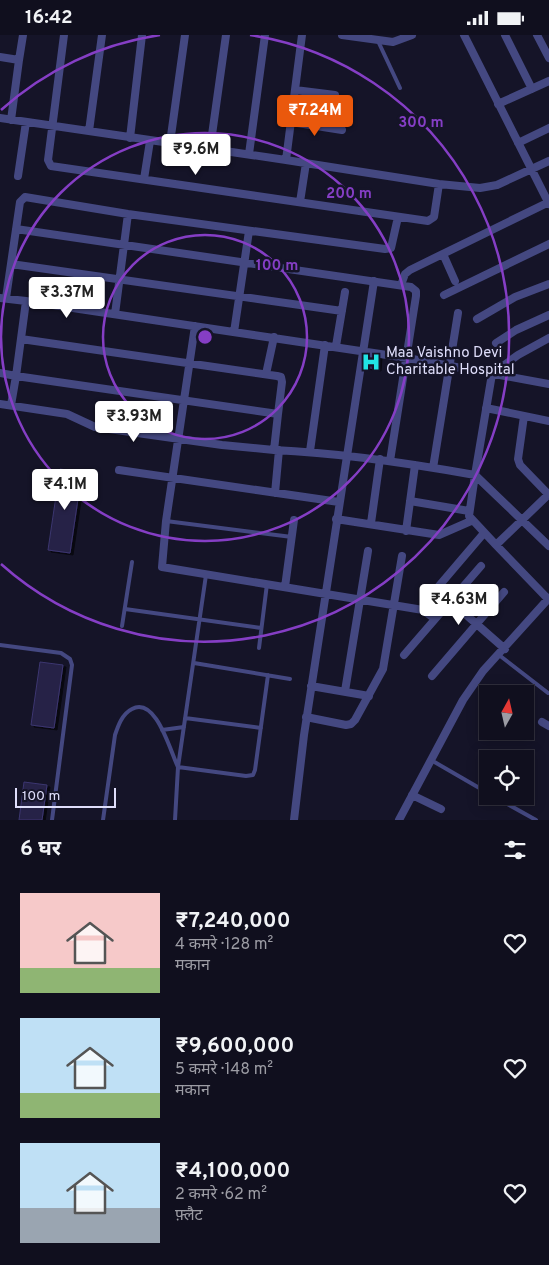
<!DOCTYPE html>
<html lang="hi">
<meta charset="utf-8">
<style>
body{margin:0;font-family:Overpass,"Noto Sans Devanagari",sans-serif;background:#1e1d2b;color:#f1f3f6;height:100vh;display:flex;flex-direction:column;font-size:19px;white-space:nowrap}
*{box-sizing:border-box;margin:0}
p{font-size:16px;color:#9c9ca4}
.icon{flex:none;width:28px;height:28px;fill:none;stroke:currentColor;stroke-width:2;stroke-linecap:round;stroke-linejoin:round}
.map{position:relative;height:785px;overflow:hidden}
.panel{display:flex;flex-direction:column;background:#100f1e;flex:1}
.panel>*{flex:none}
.needle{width:32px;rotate:8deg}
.controls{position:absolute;left:479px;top:650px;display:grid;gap:10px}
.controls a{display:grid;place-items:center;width:55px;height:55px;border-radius:0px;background:#100f1e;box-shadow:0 2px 12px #0003,0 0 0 1px #302f3c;font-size:25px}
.scale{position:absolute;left:15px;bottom:12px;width:101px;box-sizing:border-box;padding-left:5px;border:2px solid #dfdefb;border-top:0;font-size:14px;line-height:18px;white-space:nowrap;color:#dfdefb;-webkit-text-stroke:4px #151428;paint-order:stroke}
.price{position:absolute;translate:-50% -42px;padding:0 11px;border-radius:5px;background:#fff;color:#222;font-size:16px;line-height:32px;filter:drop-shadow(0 1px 2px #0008)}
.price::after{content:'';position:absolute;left:50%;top:30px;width:15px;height:11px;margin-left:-8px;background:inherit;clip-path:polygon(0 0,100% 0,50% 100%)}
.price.current{background:#ea580c;color:#fff}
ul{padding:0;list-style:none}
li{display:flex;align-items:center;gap:15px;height:125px;padding:0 20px}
li span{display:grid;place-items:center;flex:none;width:140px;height:100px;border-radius:0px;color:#555}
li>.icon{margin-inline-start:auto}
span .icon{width:60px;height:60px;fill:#fffc;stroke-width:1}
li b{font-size:21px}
h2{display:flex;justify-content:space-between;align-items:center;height:60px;padding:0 20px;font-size:21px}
.status{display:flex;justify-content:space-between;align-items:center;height:35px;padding:0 25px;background:#100f1e;direction:ltr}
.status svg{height:14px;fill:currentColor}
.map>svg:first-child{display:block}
.building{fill:#262247;stroke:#3c3670;filter:url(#shadow)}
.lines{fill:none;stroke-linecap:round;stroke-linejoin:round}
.lane{stroke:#444881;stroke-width:4}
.street{stroke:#444881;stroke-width:8}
.ring{fill:none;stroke:#853ec5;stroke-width:2.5}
.labels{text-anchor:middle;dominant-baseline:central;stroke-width:5;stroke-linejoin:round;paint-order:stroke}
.poi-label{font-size:15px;fill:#dfdefb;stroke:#151428;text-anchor:start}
.centre{fill:#853ec5;stroke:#151428;stroke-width:2.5}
.ring-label{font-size:15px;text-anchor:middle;font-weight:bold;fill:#853ec5;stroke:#151428;stroke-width:5;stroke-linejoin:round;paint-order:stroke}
</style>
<div class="status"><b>16:42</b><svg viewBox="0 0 49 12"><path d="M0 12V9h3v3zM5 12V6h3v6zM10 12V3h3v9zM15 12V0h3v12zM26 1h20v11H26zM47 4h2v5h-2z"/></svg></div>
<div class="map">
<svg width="549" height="785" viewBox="0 0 549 785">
<defs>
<filter id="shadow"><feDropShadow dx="3" dy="2" stdDeviation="0" flood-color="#0009"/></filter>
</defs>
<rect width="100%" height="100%" fill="#151428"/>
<!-- building -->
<path class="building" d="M364 319 379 321 378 334 363 332Z
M60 434 82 437 70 518 48 515Z
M40 627 63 630 54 693 31 690Z
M24 747 47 750 42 785H19Z"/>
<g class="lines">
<!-- lane -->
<path class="lane" d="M378 6 400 53
M166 486 292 502
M125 574 261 593
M122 591 132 527
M0 610 61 618 70 624 72 630 52 785
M259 613 267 549
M499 620 548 658
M194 628 290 644
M185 683 261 693
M162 695 184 692
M431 725 488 758
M493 761 536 785
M103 785 115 700C118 691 122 679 132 674 156 661 170 716 178 732L246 741 253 740 255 735 268 640
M175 785 178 732 206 540"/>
<!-- street -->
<path class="street" d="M64 0 48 125 51 131 428 186 434 182 439 149
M342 0 393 7 412 0
M464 0 549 169
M505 0 532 54
M537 0 549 23
M0 22 19 25 23 0
M295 55 335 60
M498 69 549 46
M0 83 286 125 302 0
M11 85 19 25
M291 87 342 95
M89 96 102 0
M130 103 142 0
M170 108 185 0
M518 108 549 93
M210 114 226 0
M249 119 265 0
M286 125 439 149 480 153 497 150 549 126
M18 141 26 87
M144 144 150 106
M300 167 306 128
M16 194 411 252 416 256V261L390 426
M443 219 455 246
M11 229 342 276
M401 250 405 239 410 235 549 167
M444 260 549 209
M0 263 26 266
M6 263 20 167 25 162 128 179 385 214 391 213 398 182
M115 279 128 179
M477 284 515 262 549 249
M195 291 166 486 162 532 423 575 435 584
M234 297 249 196
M549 303 518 320 492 339 475 440 549 511
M21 304 277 341 281 342 282 347 278 379
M496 308 516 295 549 280
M336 311 345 257
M0 338 16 341 11 370
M266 339 274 302
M0 369 67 379 95 392 222 410 274 415
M486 373 549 386
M524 381 518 424 520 430 548 459
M310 416 325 310
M433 433 458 278
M119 435 339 467
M275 458 279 415
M410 466 469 476
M336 484 439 500 471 486
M371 488 380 424
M406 496 415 430
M484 498 438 552 439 556 505 614
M496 510 469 481 475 440C408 428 342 418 274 415L278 379 16 341 26 266 407 323 549 349
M285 552 294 485
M548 564 496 510 549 459
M404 620 481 531
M432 641 504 557
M311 651 369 661
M345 656 368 516
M306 682 346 690 351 689 355 685 383 634 402 521
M542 687 549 691
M412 760 441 774
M294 785 304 700 374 246
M399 785 463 665 483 636 549 563"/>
</g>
<!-- distance rings -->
<g class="ring">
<circle cx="205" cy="302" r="102"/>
<circle cx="205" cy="302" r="204"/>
<path d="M1 75A305 305 0 0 1 160 0M250 0A305 305 0 1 1 1 529"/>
</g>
<!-- icons -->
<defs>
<g id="hospital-bare" transform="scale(1.5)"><path d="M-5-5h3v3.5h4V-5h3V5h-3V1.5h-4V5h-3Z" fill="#21e4e5" stroke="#151428" stroke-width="2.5" paint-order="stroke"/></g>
</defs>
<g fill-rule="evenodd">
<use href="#hospital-bare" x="371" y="327"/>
</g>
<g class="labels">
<!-- poi labels -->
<g class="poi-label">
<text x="386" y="318">Maa Vaishno Devi<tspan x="386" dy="17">Charitable Hospital</tspan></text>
</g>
</g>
<circle cx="205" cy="302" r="8" class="centre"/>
<g class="ring-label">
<text x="421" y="92">300 m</text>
<text x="349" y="163">200 m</text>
<text x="277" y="235">100 m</text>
</g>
</svg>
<div class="controls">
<a><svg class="needle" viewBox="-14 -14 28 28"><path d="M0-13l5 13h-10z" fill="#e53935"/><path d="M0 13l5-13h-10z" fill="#9c9ca4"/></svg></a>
<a><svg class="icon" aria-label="locate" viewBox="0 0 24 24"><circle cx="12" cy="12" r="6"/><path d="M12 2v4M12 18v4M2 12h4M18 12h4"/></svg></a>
</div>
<div class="scale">100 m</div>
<b class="price current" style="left:315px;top:102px">₹7.24M</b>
<b class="price" style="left:196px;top:141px">₹9.6M</b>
<b class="price" style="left:67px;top:284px">₹3.37M</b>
<b class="price" style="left:134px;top:408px">₹3.93M</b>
<b class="price" style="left:65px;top:476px">₹4.1M</b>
<b class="price" style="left:459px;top:591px">₹4.63M</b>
</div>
<section class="panel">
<h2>6 घर<svg class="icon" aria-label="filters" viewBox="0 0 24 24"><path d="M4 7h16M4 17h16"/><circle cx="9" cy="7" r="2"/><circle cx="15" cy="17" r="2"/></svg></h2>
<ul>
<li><span style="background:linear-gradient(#f6c9c9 75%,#8fb573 0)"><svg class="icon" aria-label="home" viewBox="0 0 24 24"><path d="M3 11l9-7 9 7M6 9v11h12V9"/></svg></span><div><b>₹7,240,000</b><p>4 कमरे · 128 m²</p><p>मकान</p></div><svg class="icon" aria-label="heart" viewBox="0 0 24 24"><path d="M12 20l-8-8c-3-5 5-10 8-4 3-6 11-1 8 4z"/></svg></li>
<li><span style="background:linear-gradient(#bfe0f5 75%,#8fb573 0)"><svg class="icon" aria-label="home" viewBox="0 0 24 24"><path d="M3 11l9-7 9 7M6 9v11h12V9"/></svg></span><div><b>₹9,600,000</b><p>5 कमरे · 148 m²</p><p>मकान</p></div><svg class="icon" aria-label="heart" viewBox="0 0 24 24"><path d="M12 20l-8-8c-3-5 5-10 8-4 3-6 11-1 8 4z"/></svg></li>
<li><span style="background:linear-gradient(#bfe0f5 65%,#9aa5b1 0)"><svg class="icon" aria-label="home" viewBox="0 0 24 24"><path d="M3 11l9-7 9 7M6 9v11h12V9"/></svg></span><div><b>₹4,100,000</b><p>2 कमरे · 62 m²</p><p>फ़्लैट</p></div><svg class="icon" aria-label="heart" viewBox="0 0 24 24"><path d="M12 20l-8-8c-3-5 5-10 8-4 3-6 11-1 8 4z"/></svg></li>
</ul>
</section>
